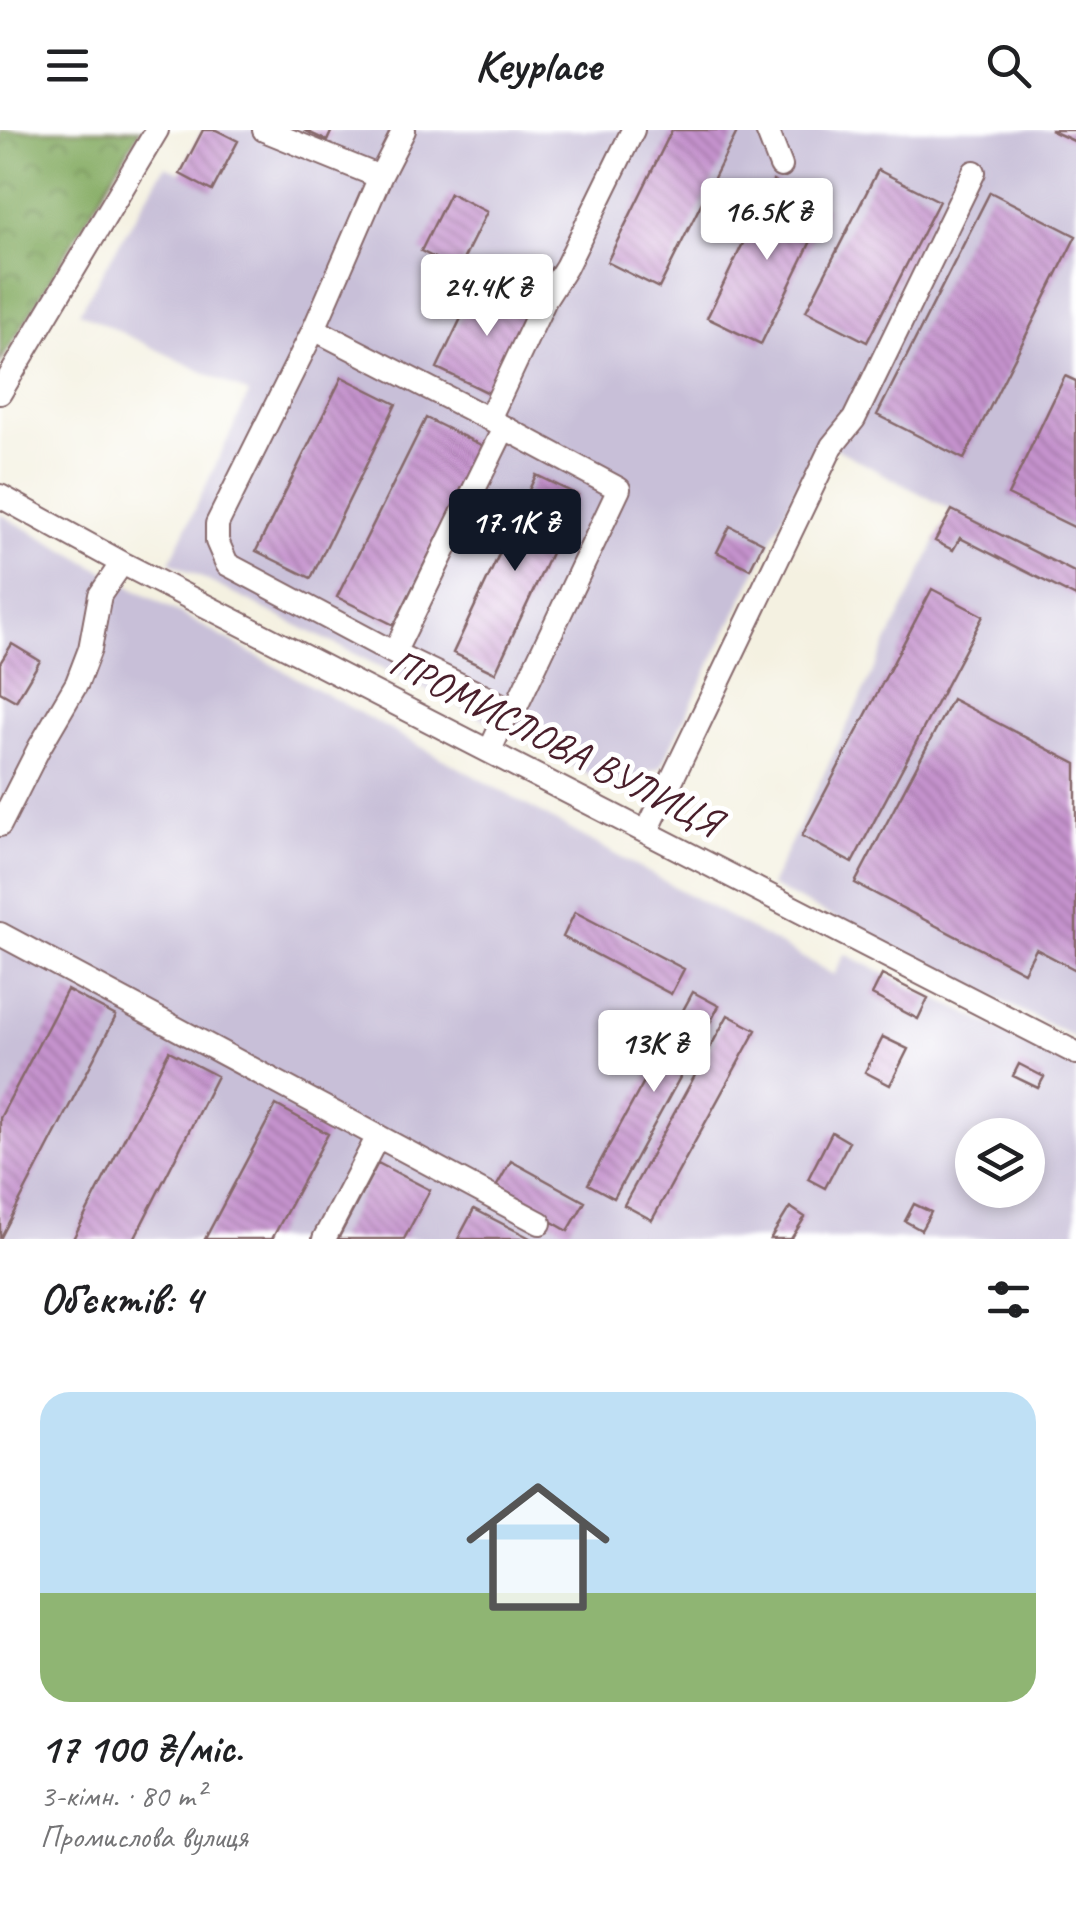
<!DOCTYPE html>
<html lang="uk">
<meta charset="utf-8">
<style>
body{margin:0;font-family:Caveat,sans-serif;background:#f6f6f6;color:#202124;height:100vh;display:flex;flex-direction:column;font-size:38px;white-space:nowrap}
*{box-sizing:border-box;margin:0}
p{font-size:32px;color:#757577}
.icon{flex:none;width:55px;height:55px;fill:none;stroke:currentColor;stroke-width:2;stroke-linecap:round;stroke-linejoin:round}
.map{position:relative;height:1109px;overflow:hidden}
.sheet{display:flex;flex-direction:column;background:#fff;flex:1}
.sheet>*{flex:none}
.tools{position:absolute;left:955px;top:988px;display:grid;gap:20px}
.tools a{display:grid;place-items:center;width:90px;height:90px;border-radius:50%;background:#fff;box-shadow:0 5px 15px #0003;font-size:50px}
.price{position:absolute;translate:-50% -85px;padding:0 22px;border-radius:10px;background:#fff;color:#222;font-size:32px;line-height:65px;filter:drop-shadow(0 2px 5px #0008)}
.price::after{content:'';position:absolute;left:50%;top:60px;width:30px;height:22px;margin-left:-15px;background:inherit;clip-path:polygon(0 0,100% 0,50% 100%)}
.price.current{background:#111827;color:#fff}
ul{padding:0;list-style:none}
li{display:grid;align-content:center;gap:20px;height:530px;padding:0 40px}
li+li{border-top:2px solid #e0e0e0}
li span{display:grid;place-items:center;height:310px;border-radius:30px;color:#555}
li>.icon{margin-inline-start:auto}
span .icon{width:180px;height:180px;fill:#fffc;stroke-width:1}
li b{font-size:42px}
h2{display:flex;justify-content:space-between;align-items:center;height:120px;padding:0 40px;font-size:42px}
header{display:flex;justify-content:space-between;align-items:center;height:130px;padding:0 40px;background:#fff;font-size:45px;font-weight:800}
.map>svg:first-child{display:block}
.industrial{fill:#c8bfd8;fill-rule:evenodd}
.forest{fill:url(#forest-crowns);stroke:#676546;stroke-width:2.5}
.building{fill:url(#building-back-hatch)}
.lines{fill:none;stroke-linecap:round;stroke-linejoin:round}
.minor-casing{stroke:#86686b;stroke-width:26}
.minor{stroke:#fff;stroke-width:22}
.labels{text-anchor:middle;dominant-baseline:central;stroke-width:10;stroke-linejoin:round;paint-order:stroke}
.street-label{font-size:40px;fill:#4a1f2b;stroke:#fff}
</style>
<header><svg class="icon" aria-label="menu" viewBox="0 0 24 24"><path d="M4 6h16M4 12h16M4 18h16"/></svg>Keyplace<svg class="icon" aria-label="search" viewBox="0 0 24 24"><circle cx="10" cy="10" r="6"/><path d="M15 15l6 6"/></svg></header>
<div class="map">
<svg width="1076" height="1109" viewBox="0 0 1076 1109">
<defs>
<pattern id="forest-crowns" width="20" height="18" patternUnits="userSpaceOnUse" patternTransform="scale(2.5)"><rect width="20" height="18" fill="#84ab62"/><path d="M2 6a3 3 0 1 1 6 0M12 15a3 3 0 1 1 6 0" fill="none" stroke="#6e8b51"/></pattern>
<pattern id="building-back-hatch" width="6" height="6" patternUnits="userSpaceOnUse" patternTransform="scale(2.5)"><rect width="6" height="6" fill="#c593cd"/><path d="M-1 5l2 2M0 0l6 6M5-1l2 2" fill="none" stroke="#a277a7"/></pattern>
</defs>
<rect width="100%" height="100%" fill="#fff"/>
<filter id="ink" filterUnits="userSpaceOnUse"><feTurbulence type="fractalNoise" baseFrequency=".01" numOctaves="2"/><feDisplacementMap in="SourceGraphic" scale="20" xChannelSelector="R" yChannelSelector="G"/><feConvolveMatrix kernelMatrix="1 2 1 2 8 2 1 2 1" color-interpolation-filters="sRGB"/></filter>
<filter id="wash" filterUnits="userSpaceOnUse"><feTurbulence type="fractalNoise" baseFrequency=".0048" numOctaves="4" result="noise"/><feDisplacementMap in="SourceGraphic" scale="40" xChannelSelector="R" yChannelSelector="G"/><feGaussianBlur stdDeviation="2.25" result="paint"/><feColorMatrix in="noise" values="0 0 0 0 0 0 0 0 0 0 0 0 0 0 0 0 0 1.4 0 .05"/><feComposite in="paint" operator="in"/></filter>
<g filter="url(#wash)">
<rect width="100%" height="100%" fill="#f4f1e1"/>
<!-- industrial -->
<path class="industrial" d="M203 0H1076V908L770 756 951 380 820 310 660 638 607 655 457 575 170 432 249 264 79 182 165 36 180 43Z
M0 384 834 845 845 824 1076 937V1109H0ZM972 1005H1028V1060H972Z"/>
<!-- forest -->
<path class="forest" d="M0 0H140L0 233Z"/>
<g id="blocks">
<!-- building -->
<path class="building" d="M203 0H216L238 11 212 61 180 44Z
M304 0H332L327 11Z
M672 0H738L659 158 607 132Z
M1050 0H1076V12Z
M878 40 939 71 867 212 806 181Z
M773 51 827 78 761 214 707 188Z
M990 62 1076 106 964 329 877 285Z
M450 63 487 82 458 140 421 121Z
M479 151 538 180 495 266 437 238Z
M1065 246 1076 251V398L1008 365Z
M342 247 396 274 311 448 256 421Z
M426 288 483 316 394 495 337 467Z
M536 345 578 365 495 543 453 523Z
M952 380 1076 443V467L960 408 953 420 935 411Z
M730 396 763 413 750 439 717 422Z
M932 459 983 486 852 733 802 706Z
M12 514 40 531 16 571 0 562V533Z
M952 569 1076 634V840L1036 819 1024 842 855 753Z
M575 782 684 839 671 864 563 807Z
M882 845 928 868 918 889 872 865Z
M67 860 116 886 0 1109V988Z
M693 862 719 876 614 1068 588 1054Z
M728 885 756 900 652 1090 624 1075Z
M883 907 908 919 890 955 865 942Z
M169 921 217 946 134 1109H73Z
M1019 934 1044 947 1038 958 1013 946Z
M276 975 328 1004 272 1109H205Z
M832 1002 849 1012 825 1058 808 1049Z
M511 1031 585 1072 568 1101 495 1059Z
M378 1033 430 1060 404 1109H338Z
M914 1074 931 1082 921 1100 905 1091Z
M790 1077 805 1087 791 1109H770Z
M474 1079 532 1109H458Z"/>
</g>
</g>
<g filter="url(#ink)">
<use href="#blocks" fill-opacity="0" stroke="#86686b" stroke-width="2.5"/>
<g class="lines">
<!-- minor casing -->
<g class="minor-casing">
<path id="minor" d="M264 0 380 47
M404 0 380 47 314 199 489 289 545 170 566 137 633 0
M767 0 781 36
M314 199 217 394V411L227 434 394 523 504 298
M0 263 157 0
M0 366 122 433 1076 923
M394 523 514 581 619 359 492 291
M490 620 509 579
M0 695 39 618 77 553 90 519 100 465 122 433
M647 701 832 316 854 289 974 42
M0 804 540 1093
M324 1109 378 1006"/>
</g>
<!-- minor -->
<use href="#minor" class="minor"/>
</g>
</g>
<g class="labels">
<!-- street labels -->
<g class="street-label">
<text transform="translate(555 612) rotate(27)">ПРОМИСЛОВА ВУЛИЦЯ</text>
</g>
</g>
</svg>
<div class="tools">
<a><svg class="icon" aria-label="layers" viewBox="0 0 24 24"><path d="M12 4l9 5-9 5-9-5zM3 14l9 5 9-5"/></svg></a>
</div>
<b class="price" style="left:767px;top:133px">16.5K ₴</b>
<b class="price" style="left:487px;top:209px">24.4K ₴</b>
<b class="price current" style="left:515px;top:444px">17.1K ₴</b>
<b class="price" style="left:654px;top:965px">13K ₴</b>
</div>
<section class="sheet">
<h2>Об’єктів: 4<svg class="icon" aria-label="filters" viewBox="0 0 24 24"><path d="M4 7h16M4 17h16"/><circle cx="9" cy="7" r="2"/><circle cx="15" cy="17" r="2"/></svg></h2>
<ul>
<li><span style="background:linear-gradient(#bfe0f5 65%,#8fb573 0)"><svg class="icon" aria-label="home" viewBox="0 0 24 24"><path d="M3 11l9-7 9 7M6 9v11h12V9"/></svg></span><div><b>17 100 ₴/міс.</b><p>3-кімн. · 80 m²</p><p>Промислова вулиця</p></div></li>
</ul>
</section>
